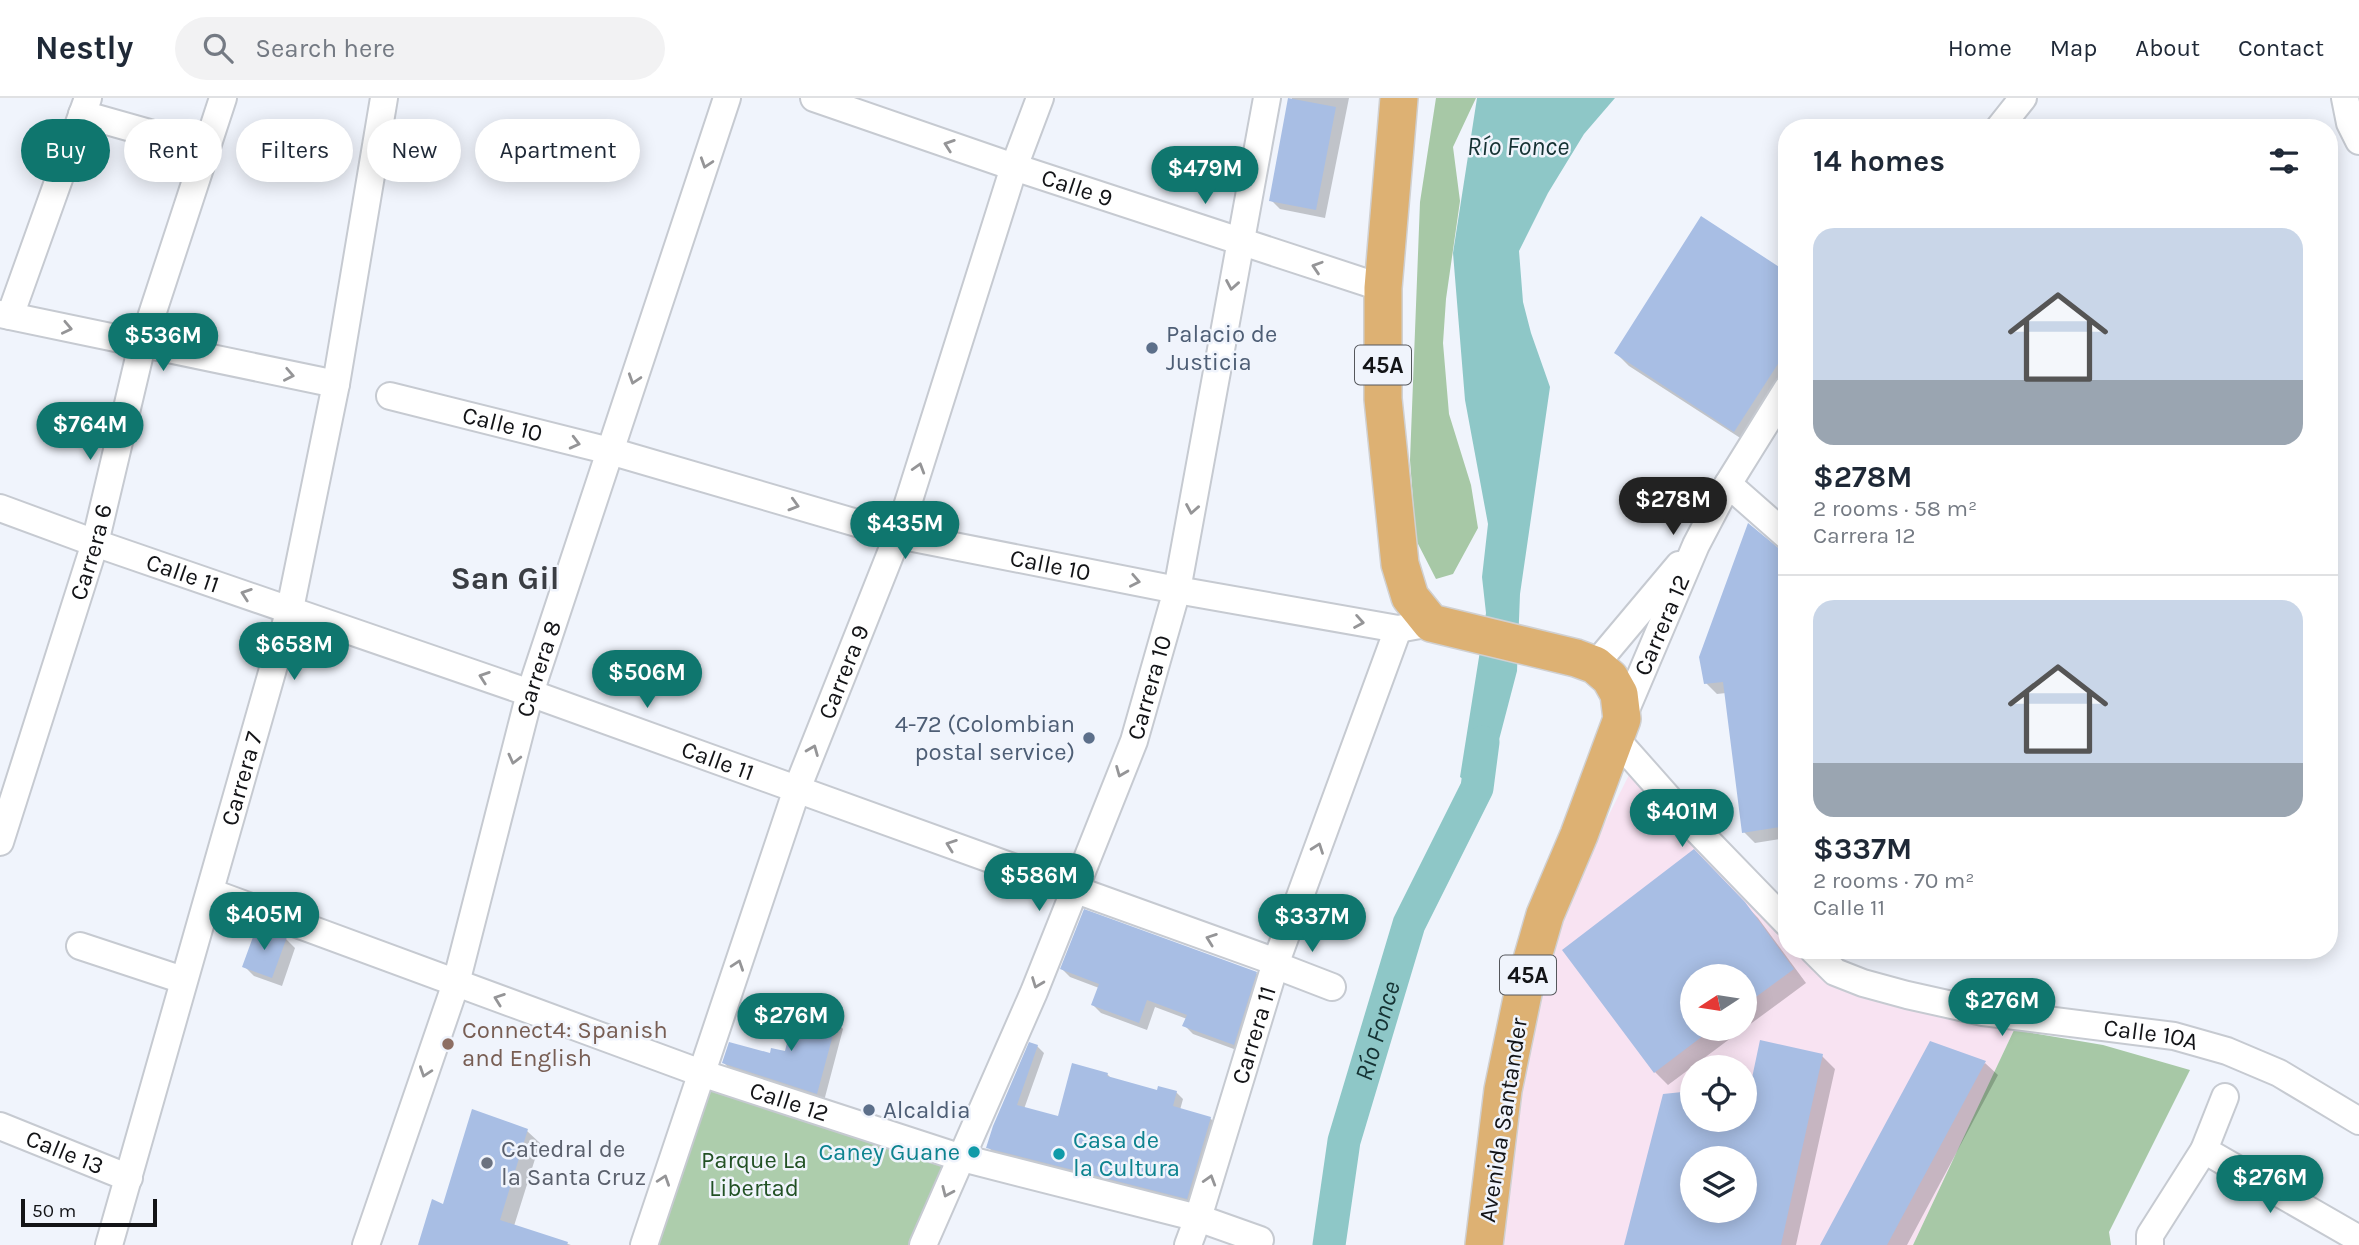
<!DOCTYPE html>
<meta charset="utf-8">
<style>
body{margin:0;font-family:Karla,sans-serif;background:#f2f2f3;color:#1f2937;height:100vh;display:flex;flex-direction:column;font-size:26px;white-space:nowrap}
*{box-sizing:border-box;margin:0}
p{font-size:23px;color:#747a83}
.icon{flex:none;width:38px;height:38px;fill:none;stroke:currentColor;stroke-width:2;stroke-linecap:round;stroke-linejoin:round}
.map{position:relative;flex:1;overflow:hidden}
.panel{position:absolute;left:1778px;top:21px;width:560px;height:840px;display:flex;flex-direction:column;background:#fff;border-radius:28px;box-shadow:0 4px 18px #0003}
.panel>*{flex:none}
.banner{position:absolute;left:21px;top:21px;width:665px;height:63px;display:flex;gap:14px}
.needle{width:46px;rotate:258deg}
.controls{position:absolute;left:1680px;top:866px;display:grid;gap:14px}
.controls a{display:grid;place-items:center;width:77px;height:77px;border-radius:50%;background:#fff;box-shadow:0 4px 18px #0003;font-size:35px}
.scale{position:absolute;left:21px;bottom:18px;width:136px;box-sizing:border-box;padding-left:7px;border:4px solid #131417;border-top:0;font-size:19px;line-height:24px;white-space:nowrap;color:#131417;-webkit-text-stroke:5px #f0f4fc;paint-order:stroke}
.price{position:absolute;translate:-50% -60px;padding:0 16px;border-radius:24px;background:#0f766e;color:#fff;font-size:23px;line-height:46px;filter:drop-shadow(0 2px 4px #0008)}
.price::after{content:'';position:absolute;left:50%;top:42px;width:21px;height:16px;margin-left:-10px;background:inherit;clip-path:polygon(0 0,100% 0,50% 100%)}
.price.on{background:#222;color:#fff}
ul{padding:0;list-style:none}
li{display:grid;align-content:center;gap:14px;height:371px;padding:0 35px}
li+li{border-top:2px solid #e0e1e3}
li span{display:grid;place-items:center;height:217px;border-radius:21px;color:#555}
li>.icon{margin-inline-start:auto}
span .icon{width:126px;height:126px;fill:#fffc;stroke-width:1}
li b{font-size:30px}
h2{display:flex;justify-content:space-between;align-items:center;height:84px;padding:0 35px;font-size:30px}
.chip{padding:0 24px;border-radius:32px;background:#fff;box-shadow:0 4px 18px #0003;font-size:24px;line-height:63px}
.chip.on{background:#0f766e;color:#fff}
header{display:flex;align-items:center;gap:42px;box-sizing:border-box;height:98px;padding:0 35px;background:#fff;border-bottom:2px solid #e0e1e3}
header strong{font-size:33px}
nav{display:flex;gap:38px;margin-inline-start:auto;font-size:24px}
.search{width:490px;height:63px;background:#f2f2f3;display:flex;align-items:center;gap:18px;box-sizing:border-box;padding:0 24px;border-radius:38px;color:#747a83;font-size:26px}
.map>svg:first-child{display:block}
.commercial{fill:#f8e3f2;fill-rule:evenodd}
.green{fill:#adcdac}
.forest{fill:#a7c8a6}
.water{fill:#8ec7c7}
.shadow{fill:#0003;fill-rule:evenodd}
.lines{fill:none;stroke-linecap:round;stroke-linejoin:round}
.river{stroke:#8ec7c7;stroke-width:33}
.building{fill:#a8bee4;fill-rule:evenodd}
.minor-casing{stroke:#c6cad1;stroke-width:30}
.highway-casing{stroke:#d0d0d1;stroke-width:40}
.minor{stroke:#fff;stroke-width:26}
.highway{stroke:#ddb173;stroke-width:37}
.oneway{stroke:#959597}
.service-dot{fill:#5c6f8a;stroke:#f0f4fc;stroke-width:2.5}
.education-dot{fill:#8d6e63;stroke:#f0f4fc;stroke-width:2.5}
.culture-dot{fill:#0f9aa8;stroke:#f0f4fc;stroke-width:2.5}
.worship-dot{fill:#6b7280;stroke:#f0f4fc;stroke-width:2.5}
.labels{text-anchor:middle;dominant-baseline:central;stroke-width:5;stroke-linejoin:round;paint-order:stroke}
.shield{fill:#f0f4fc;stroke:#55575c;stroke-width:2}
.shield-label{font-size:23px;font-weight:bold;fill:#131417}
.street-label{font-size:24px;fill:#131417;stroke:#f0f4fc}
.service-label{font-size:24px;fill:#4e5e75;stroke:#f0f4fc;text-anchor:start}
.education-label{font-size:24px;fill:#785e54;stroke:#f0f4fc;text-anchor:start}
.culture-label{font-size:24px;fill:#0d838f;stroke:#f0f4fc;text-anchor:start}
.worship-label{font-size:24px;fill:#5b616d;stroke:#f0f4fc;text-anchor:start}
.park-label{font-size:24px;fill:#225124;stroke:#f0f4fc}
.water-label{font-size:26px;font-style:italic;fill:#153233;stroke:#f0f4fc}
.district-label{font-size:32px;font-weight:bold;fill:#3a3d43;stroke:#f0f4fc}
</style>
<header>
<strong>Nestly</strong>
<div class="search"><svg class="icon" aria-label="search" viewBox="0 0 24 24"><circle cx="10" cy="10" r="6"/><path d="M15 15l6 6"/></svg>Search here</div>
<nav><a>Home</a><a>Map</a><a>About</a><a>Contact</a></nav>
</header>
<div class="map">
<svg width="2359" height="1147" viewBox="0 0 2359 1147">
<rect width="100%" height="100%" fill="#f0f4fc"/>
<!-- commercial -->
<path class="commercial" d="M1633 669 1787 841V852H1797L1827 886 1894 908 2014 932 1913 1147H1500L1535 890 1571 792ZM1692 878H1745V931H1692ZM1692 970H1745V1022H1692ZM1692 1060H1745V1113H1692Z"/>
<!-- green -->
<path class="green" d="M705 986 948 1065 912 1147H652Z"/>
<!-- forest -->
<path class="forest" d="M1436 0H1476L1453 49 1460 103 1446 201 1443 245 1449 316 1471 387 1478 430 1453 476 1436 481 1416 442 1410 362 1420 104Z
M2014 932 2103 947 2190 972 2109 1134 2111 1147H1913Z"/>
<!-- water -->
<path class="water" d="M1477 0H1615L1584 36 1548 95 1519 153 1523 204 1531 235 1550 289 1520 496 1517 573 1488 684 1477 690 1460 679 1486 515 1482 479 1488 426 1465 302 1453 155Z"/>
<!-- shadow -->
<path class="shadow" d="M1292 0H1349L1325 120 1280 111 1271 102Z
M1787 176V285L1748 345 1629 268 1616 255Z
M1787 460V769L1783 765 1780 741 1755 745 1744 734 1726 595 1717 596 1706 585Z
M1694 754 1758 820 1806 885 1745 930V878H1692V931H1743L1668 987 1655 974Z
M286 841 295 850 282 888 254 878 245 869Z
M1062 871 1256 875 1264 883 1242 954 1193 936 1185 928 1187 921 1155 909 1147 932 1101 915 1093 907 1099 890 1070 879Z
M836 923 843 931 824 1003 731 972 724 965 786 956Z
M1037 948 1044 955 1024 1011 1059 1021 1107 976 1112 981 1158 994H1176L1183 1001 1180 1012 1210 1020 1217 1027 1194 1107 995 1056 988 1049Z
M1822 958 1835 971 1796 1147H1626L1664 998 1692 995V1022H1745V989H1752ZM1692 1060H1745V1113H1692Z
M1985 965 1998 977 1907 1147H1822Z
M527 1033 540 1045 514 1128 571 1147H420L444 1109Z"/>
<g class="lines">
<!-- river -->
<path class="river" id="s1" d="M1329 1147 1344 1043 1409 826 1477 690 1483 644"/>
</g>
<!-- building -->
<path class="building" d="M1288 0 1336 9 1316 112 1269 103Z
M1701 118 1787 174V252L1734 334 1614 255Z
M1748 425 1787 457V728L1742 735 1723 584 1704 586 1699 559Z
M1694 751 1745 804 1794 871 1745 907V878H1692V931H1712L1654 975 1562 852Z
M1084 811 1257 874 1234 947 1182 928 1187 917 1147 902 1139 925 1091 907 1099 886 1060 871Z
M257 828 287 839 272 880 242 869Z
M796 908 837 922 817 996 722 965 729 944 770 955 771 950 785 953Z
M1760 942 1823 956 1781 1147H1624L1663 996 1692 993V1022H1745V1013ZM1692 1060H1745V1113H1692Z
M1930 943 1986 963 1887 1147H1820Z
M1029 944 1038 947 1017 1007 1058 1018 1072 965 1108 975 1107 978 1157 992 1158 988 1177 993 1173 1008 1211 1019 1187 1101 986 1050 993 1028Z
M472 1011 528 1031 500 1122 568 1144 567 1147H418L432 1101 443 1106Z"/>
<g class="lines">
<!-- minor casing -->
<g class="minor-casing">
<g id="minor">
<path id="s2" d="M814 0 1014 69 1383 190"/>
<path d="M2345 0 2350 25 2359 43"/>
<path d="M82 16 206 51"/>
<path d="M1999 30 2023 0"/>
<path d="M0 216 336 286"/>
<path d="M10 218 88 0"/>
<path id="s3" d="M390 298 610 353 898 437 1177 492 1398 531 1431 525"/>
<path d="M1728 386 1787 438"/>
<path id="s4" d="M0 410 95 445 530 595 1276 864"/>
<path d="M1595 567 1679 467"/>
<path id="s5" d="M1622 621 1696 447 1728 386 1787 291"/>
<path d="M1616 641 1694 729 1787 825"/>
<path id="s6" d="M0 744 95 445 142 247 223 0"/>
<path id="s7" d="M210 794 701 975 962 1060 1198 1120 1260 1142"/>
<path d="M80 848 183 882"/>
<path id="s8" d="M1813 852 1835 874 1863 885 1907 897 1983 914 2174 938 2227 953 2279 975 2359 1023"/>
<path d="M1275 867 1332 889"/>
<path id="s9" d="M0 1028 129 1080"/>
<path d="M2204 1052 2359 1141"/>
<path id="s10" d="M109 1147 290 511 336 286 384 0"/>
<path id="s11" d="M366 1147 456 885 530 595 727 0"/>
<path id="s12" d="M644 1147 797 691 898 437 1014 69 1040 0"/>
<path id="s13" d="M923 1147 1034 894 1134 643 1177 492 1267 0"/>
<path id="s14" d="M1188 1147 1198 1120 1276 864 1398 531"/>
<path d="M2150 1147V1137L2204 1052 2225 999"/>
</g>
</g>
<!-- highway casing -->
<g class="highway-casing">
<path id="highway" d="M1399 0 1383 190V301L1400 466 1410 499 1431 525 1576 560 1595 567 1610 580 1619 596 1622 621 1579 737 1545 817 1525 886 1503 992 1484 1147"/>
</g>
<!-- minor -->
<use href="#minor" class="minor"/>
<!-- highway -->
<use href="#highway" class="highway"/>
</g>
<!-- one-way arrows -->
<defs><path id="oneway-chevron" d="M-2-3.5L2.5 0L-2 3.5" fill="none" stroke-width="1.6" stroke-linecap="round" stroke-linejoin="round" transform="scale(1.75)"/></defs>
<g class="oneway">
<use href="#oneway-chevron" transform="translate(949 47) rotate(-161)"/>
<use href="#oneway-chevron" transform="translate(706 65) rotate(108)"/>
<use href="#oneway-chevron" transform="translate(1317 169) rotate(-162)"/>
<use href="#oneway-chevron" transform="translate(1232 187) rotate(100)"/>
<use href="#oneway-chevron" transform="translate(67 230) rotate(12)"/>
<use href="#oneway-chevron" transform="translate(289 277) rotate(11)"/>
<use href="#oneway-chevron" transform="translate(634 281) rotate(108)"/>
<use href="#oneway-chevron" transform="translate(575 345) rotate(14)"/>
<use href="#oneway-chevron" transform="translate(919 370) rotate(-73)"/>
<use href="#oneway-chevron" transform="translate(794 407) rotate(16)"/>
<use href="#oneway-chevron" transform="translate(1192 411) rotate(100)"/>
<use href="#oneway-chevron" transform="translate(1135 483) rotate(11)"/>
<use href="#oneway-chevron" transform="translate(246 496) rotate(-161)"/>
<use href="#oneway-chevron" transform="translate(1359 524) rotate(10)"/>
<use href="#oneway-chevron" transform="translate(484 579) rotate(-161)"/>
<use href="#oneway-chevron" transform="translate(813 652) rotate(-68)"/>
<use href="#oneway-chevron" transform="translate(514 661) rotate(104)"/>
<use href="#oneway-chevron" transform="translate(1121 674) rotate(112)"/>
<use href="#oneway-chevron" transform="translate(951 747) rotate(-160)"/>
<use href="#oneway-chevron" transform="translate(1318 750) rotate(-70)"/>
<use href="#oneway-chevron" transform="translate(1211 841) rotate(-160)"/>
<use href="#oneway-chevron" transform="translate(738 867) rotate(-71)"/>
<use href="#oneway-chevron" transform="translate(1037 885) rotate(111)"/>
<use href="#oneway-chevron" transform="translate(499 901) rotate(-160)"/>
<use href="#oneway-chevron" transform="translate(425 974) rotate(109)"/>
<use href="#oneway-chevron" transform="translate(664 1082) rotate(-71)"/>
<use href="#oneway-chevron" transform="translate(1210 1082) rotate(-73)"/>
<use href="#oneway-chevron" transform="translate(947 1094) rotate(114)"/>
</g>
<!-- markers -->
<g class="service-dot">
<circle cx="1152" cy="250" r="7"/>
<circle cx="1089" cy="640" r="7"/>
<circle cx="869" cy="1012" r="7"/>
</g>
<circle class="education-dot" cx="448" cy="946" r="7"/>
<g class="culture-dot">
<circle cx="974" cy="1054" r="7"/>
<circle cx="1059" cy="1056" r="7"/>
</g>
<circle class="worship-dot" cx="487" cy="1065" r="7"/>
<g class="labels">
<!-- shield labels -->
<g class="shield">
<rect x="1355" y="247.5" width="56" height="39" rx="5"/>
<rect x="1500" y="857.5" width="56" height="39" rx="5"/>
</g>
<g class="shield-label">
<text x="1383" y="267">45A</text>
<text x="1528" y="877">45A</text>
</g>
<!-- street labels -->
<g class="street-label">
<text stroke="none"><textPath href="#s2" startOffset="278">Calle 9</textPath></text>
<text stroke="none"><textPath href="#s3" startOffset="116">Calle 10</textPath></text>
<text stroke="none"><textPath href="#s6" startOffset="304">Carrera 6</textPath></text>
<text stroke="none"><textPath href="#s3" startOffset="682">Calle 10</textPath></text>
<text stroke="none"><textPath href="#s4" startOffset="194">Calle 11</textPath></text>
<text stroke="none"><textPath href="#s5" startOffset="102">Carrera 12</textPath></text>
<text stroke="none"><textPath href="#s11" startOffset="602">Carrera 8</textPath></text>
<text stroke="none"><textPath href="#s12" startOffset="607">Carrera 9</textPath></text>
<text stroke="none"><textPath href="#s13" startOffset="602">Carrera 10</textPath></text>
<text stroke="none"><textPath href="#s4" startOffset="761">Calle 11</textPath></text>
<text stroke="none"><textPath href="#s10" startOffset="485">Carrera 7</textPath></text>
<text stroke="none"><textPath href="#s14" startOffset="220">Carrera 11</textPath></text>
<text stroke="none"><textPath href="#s8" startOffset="354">Calle 10A</textPath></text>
<text stroke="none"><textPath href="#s7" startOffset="616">Calle 12</textPath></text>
<text transform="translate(1503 1022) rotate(-81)">Avenida Santander</text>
<text stroke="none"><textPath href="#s9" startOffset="70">Calle 13</textPath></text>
</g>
<!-- service labels -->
<g class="service-label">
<text x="1166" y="236">Palacio de<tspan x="1166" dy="28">Justicia</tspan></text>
<text x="1075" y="626" text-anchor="end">4-72 (Colombian<tspan x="1075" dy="28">postal service)</tspan></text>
<text x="883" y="1012">Alcaldia</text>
</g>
<!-- education labels -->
<g class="education-label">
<text x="462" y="932">Connect4: Spanish<tspan x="462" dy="28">and English</tspan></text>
</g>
<!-- culture labels -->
<g class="culture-label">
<text x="1073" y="1042">Casa de<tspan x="1073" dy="28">la Cultura</tspan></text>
<text x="960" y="1054" text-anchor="end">Caney Guane</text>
</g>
<!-- worship labels -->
<g class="worship-label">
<text x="501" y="1051">Catedral de<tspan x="501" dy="28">la Santa Cruz</tspan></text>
</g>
<!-- park labels -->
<g class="park-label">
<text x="754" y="1062">Parque La<tspan x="754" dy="28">Libertad</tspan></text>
</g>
<!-- water labels -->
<g class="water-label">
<text x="1518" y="48">Río Fonce</text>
<text stroke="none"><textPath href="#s1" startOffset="220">Río Fonce</textPath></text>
</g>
<!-- district labels -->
<g class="district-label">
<text x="505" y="480">San Gil</text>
</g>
</g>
</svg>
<div class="controls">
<a><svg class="needle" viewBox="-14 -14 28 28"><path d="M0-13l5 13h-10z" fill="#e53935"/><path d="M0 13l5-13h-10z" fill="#747a83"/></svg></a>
<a><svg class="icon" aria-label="locate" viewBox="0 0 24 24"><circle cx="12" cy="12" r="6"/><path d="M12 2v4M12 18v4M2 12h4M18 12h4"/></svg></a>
<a><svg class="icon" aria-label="layers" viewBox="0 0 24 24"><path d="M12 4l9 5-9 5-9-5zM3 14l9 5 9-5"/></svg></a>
</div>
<div class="scale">50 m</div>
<b class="price" style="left:1205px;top:108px">$479M</b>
<b class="price" style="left:163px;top:275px">$536M</b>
<b class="price" style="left:90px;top:364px">$764M</b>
<b class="price on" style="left:1673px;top:439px">$278M</b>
<b class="price" style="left:905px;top:463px">$435M</b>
<b class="price" style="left:294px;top:584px">$658M</b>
<b class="price" style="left:647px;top:612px">$506M</b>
<b class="price" style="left:1682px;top:751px">$401M</b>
<b class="price" style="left:1039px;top:815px">$586M</b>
<b class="price" style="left:264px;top:854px">$405M</b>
<b class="price" style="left:1312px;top:856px">$337M</b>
<b class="price" style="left:2002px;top:940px">$276M</b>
<b class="price" style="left:791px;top:955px">$276M</b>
<b class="price" style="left:2270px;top:1117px">$276M</b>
<div class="banner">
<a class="chip on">Buy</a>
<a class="chip">Rent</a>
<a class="chip">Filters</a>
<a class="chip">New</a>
<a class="chip">Apartment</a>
</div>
<section class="panel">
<h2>14 homes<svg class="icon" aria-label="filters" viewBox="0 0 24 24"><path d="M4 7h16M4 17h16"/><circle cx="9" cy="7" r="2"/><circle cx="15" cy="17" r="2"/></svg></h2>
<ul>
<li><span style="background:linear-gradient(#c9d6e8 70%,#9aa5b1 0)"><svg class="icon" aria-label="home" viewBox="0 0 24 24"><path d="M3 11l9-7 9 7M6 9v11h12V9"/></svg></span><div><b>$278M</b><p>2 rooms · 58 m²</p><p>Carrera 12</p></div></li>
<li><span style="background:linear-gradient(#c9d6e8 75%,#9aa5b1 0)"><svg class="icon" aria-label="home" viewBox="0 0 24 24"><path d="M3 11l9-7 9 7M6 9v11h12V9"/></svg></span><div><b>$337M</b><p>2 rooms · 70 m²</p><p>Calle 11</p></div></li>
</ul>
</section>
</div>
